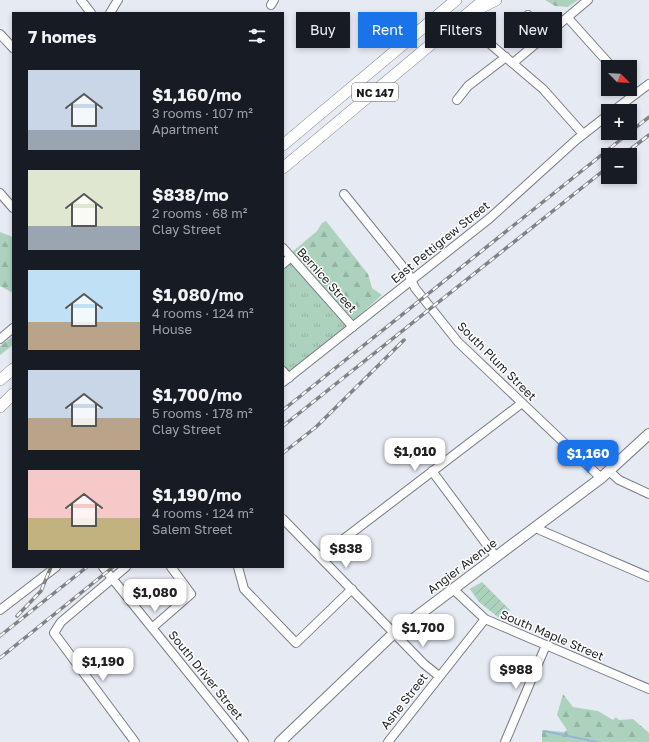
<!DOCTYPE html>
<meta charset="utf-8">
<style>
body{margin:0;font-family:"Golos Text",sans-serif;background:#20242c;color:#f1f3f6;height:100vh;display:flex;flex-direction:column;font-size:15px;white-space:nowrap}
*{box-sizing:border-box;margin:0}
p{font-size:13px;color:#9ea1a6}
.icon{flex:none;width:22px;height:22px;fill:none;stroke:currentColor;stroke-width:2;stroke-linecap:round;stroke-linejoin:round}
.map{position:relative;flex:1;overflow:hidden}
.side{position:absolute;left:12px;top:12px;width:272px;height:556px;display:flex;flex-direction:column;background:#171b24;border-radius:0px;box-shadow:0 2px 6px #0003}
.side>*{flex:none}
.hud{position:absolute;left:296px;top:12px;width:293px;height:36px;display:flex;gap:8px}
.needle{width:26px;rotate:114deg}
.controls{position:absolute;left:601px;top:60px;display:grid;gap:8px}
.controls a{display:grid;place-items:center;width:36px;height:36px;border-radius:0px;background:#171b24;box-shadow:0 2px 6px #0003;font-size:20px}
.price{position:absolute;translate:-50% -34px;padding:0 9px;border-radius:8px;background:#fff;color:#222;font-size:13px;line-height:26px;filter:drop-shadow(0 1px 2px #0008)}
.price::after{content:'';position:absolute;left:50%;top:24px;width:12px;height:9px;margin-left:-6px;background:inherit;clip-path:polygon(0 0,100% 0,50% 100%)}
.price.current{background:#1a73e8;color:#fff}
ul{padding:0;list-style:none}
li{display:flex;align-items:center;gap:12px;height:100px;padding:0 16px}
li span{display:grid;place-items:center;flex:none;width:112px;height:80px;border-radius:0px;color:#555}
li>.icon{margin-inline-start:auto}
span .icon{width:48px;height:48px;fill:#fffc;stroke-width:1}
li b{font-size:17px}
h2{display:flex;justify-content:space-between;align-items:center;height:48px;padding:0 16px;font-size:17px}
.chip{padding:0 14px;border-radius:0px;background:#171b24;box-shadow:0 2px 6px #0003;font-size:14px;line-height:36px}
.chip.current{background:#1a73e8;color:#fff}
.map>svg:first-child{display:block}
.grass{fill:url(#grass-tufts)}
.forest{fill:url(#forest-firs)}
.garden{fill:url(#garden-furrows)}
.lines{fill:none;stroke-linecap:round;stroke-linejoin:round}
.stream{stroke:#96b6d8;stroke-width:2}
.minor-casing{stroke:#777b82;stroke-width:10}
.major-casing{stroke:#777b82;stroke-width:12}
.highway-casing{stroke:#777b82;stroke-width:12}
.minor{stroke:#fff;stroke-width:8}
.major{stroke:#fff;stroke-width:10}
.highway{stroke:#fff;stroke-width:11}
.rail-casing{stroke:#7f8287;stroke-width:3.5}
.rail{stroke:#fff;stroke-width:2;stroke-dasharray:6;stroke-linecap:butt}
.labels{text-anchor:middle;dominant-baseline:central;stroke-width:3;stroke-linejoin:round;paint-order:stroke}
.shield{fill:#fff;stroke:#606264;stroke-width:1}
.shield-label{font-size:11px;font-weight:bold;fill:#1c1e21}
.street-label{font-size:12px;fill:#1c1e21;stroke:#fff}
</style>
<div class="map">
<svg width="649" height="742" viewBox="0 0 649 742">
<defs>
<pattern id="grass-tufts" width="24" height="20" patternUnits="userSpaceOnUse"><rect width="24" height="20" fill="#acd2be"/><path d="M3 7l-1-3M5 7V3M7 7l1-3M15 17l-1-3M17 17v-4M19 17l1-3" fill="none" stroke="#93b4a3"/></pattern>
<pattern id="forest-firs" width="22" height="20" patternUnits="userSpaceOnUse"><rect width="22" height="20" fill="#acd2be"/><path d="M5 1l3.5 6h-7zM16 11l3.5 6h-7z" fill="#93b4a3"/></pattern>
<pattern id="garden-furrows" width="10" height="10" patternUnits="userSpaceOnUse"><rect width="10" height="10" fill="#acd2be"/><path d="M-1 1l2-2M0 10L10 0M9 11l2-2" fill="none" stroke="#93b4a3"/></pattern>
</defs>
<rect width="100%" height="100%" fill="#e6eaf3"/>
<!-- grass -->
<path class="grass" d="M291 259 350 327 289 376 283 369V266Z"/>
<!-- forest -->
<path class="forest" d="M545 0H578L568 7 555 6Z
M326 221 368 274 372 288 382 295 353 321 291 253 317 231 322 223Z
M0 232 13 237V293L0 286Z
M13 336V345L0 355V346Z
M563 694 573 707 598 711 613 720 616 717 619 720 633 719 649 733V742H542V730L564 732 567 730 557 715Z"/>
<!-- garden -->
<path class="garden" d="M482 582 510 610 499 618 479 602 470 589Z"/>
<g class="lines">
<!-- stream -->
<path class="stream" d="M544 731 597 742"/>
<!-- minor casing -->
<g class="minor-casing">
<path id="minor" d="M81 0 91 13
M271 5 274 0
M110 13 118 0
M528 15 548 35
M568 18 612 67
M0 34 13 48
M483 38 543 89 583 134
M513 63 588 0
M630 87 636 94
M457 100 468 86 506 57
M613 111 649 84
M0 193 13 208
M344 194 408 273 415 288 458 342 601 478
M283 248 353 327
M283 264 291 257
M0 339 13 328
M283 371 289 378
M283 382 490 218 576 140 608 115
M432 471 496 557
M609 471 619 480 649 494
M283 519 424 664 439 676
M536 527 540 530 649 577
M320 557 522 403
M103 567 244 742
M126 567 61 622 54 633 135 742
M238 567 244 589 296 643 352 589
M453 589 485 619 649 689
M0 610 56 567
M152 628 191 594 171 567
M388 742 485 619
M505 742 546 645"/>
</g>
<!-- major casing -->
<g class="major-casing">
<path id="major" d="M280 742 392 635 601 478 649 434"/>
</g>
<!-- highway casing -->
<g class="highway-casing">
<path id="highway" d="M478 9 496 0
M283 145 456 0
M283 168 484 0
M0 380 13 369
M0 407 13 394"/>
</g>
<!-- minor -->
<use href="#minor" class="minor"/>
<!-- major -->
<use href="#major" class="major"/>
<!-- highway -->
<use href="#highway" class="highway"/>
<!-- rail casing -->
<g class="rail-casing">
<path id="rail" d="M630 132 649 117
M623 155 649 135
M283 410 629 133
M283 426 608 167
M283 453 316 427 404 340
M17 616 41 591 51 567
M0 636 87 567
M0 658 113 567"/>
</g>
<!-- rail -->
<use href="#rail" class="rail"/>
</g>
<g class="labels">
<!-- shield labels -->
<rect class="shield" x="352" y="83" width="46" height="18" rx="3"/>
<g class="shield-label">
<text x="375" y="92">NC 147</text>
</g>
<!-- street labels -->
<g class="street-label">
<text transform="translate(440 242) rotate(-39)">East Pettigrew Street</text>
<text transform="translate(327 280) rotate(48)">Bernice Street</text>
<text transform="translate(497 361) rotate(45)">South Plum Street</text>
<text transform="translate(462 566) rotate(-37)">Angier Avenue</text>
<text transform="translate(552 635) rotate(23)">South Maple Street</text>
<text transform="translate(206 675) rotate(51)">South Driver Street</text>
<text transform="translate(404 701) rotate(-52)">Ashe Street</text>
</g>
</g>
</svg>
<div class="controls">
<a><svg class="needle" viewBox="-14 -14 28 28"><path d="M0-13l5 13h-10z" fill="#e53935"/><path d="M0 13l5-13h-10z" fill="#9ea1a6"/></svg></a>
<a>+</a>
<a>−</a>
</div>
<b class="price" style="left:415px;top:472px">$1,010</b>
<b class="price current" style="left:588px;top:474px">$1,160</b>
<b class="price" style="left:346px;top:569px">$838</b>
<b class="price" style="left:155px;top:613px">$1,080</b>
<b class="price" style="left:423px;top:648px">$1,700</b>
<b class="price" style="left:103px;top:682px">$1,190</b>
<b class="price" style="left:516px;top:690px">$988</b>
<div class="hud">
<a class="chip">Buy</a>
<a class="chip current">Rent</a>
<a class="chip">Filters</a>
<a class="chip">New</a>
</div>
<section class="side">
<h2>7 homes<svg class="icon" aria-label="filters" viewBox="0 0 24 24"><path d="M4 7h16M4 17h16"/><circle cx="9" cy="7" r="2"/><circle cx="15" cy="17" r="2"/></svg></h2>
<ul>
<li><span style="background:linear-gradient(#c9d6e8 75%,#9aa5b1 0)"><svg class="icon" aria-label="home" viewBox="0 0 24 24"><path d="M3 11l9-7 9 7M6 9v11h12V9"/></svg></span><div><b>$1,160/mo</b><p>3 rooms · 107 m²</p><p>Apartment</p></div></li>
<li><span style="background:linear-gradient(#dfe7d0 70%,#9aa5b1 0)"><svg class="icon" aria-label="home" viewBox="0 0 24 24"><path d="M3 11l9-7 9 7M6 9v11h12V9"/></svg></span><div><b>$838/mo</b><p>2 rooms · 68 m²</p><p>Clay Street</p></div></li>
<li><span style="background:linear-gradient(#bfe0f5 65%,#b9a48a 0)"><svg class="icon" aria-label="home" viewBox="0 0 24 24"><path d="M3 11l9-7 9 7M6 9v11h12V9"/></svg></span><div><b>$1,080/mo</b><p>4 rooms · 124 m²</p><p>House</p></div></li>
<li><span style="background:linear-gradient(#c9d6e8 60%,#b9a48a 0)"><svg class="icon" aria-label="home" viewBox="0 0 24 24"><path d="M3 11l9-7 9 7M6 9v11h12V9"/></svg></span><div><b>$1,700/mo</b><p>5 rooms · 178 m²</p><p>Clay Street</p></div></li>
<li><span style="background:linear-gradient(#f6c9c9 60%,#c2b280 0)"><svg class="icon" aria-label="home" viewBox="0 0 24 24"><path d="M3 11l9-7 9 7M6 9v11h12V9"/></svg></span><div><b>$1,190/mo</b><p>4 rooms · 124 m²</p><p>Salem Street</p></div></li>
</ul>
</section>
</div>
